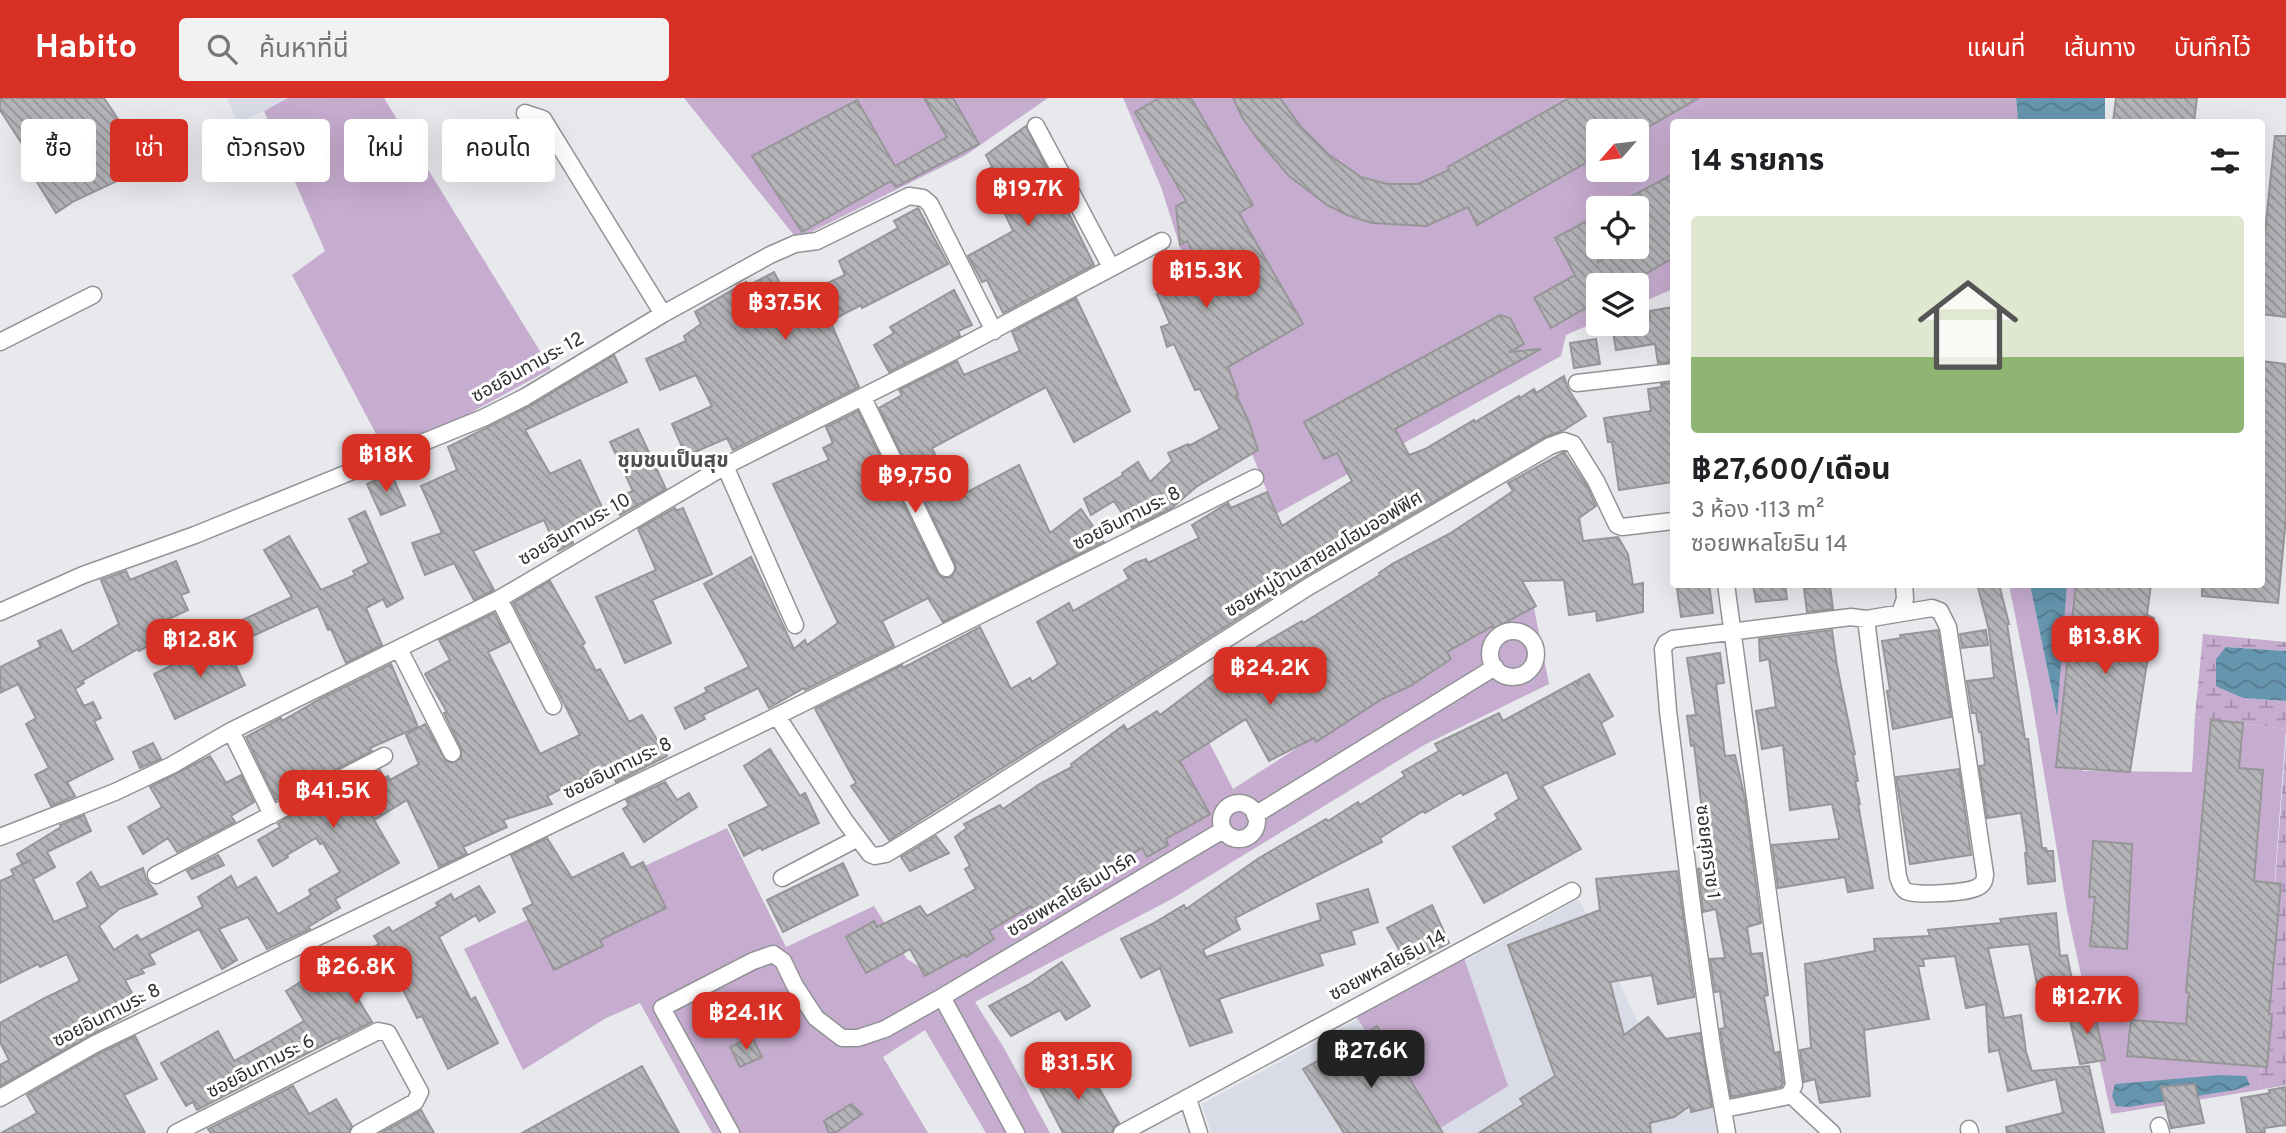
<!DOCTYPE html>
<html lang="th">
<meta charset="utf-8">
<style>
body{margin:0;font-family:Overpass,"Noto Sans Thai",sans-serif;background:#f2f2f2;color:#202124;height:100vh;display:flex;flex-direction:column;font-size:26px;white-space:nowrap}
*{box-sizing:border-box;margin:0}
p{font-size:23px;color:#757577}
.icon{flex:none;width:38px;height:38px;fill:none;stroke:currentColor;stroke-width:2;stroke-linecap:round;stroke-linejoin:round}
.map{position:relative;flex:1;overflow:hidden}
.panel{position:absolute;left:1670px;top:21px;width:595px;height:469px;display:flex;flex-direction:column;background:#fff;border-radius:7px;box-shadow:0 7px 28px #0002}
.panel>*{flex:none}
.hud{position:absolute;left:21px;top:21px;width:665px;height:63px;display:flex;gap:14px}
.needle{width:46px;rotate:242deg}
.tools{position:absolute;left:1586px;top:21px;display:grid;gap:14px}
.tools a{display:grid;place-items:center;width:63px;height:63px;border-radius:7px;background:#fff;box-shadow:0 7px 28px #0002;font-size:35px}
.price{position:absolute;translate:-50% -60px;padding:0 16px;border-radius:14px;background:#d93025;color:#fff;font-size:23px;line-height:46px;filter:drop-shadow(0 2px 4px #0008)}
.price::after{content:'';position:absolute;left:50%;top:42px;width:21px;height:16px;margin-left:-10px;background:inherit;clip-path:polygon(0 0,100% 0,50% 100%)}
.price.on{background:#222;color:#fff}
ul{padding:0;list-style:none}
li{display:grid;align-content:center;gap:14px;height:371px;padding:0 21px}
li+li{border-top:2px solid #e0e0e0}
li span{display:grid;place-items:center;height:217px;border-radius:7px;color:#555}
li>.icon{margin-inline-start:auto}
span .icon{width:126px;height:126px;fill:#fffc;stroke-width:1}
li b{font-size:30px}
h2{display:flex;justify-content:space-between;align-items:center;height:84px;padding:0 21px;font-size:30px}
.chip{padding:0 24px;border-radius:7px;background:#fff;box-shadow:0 7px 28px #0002;font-size:24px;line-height:63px}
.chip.on{background:#d93025;color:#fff}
header{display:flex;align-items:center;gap:42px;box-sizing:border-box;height:98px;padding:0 35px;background:#d93025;color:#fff}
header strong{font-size:33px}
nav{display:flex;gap:38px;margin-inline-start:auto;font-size:24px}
.search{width:490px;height:63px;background:#f2f2f2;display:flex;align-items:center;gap:18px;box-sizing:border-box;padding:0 24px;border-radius:7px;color:#757577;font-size:26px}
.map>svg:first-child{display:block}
.built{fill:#d9dce7}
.green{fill:#c6accf;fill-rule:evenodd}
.wetland{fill:url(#wetland-marsh)}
.water{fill:url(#water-waves)}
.building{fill:url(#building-back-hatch);stroke:#969699;stroke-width:2}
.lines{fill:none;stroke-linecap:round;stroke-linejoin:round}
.street-casing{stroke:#929397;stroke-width:19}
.street{stroke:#fff;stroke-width:16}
.labels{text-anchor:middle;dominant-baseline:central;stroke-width:6;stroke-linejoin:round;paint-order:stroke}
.street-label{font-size:19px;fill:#313132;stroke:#fff}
.neighbourhood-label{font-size:21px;font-weight:bold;fill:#4d4e51;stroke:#fff}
</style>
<header>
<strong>Habito</strong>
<div class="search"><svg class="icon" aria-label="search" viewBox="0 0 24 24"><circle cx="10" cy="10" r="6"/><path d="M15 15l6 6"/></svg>ค้นหาที่นี่</div>
<nav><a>แผนที่</a><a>เส้นทาง</a><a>บันทึกไว้</a></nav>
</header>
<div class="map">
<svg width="2286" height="1035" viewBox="0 0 2286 1035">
<defs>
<pattern id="wetland-marsh" width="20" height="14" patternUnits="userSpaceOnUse" patternTransform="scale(1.75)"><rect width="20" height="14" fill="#c6accf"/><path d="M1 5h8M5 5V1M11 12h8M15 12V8" fill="none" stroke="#a18da9"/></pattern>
<pattern id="water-waves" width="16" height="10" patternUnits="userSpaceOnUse" patternTransform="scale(1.75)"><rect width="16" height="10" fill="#6696af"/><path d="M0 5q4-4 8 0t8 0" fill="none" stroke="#557b8f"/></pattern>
<pattern id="building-back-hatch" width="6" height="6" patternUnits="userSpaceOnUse" patternTransform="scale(1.75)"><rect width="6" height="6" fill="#b5b4b8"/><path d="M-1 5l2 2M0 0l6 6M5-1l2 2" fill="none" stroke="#949396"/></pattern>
</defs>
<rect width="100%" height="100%" fill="#e8e9ed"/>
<!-- built -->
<path class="built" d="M227 0H288L238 26Z
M1579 801 1681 1014 1714 1010 1717 1035H1211L1202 1006Z"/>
<!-- green -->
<path class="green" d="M288 0H384L551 271 459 321 384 351 292 177 325 153 264 13Z
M684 0H1048L966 57 797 141Z
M1123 0H2016L2018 24H1673V191L1636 207V187H1598V223L1566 237 1561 258 1276 416 1222 280 1161 89ZM1598 33H1636V72H1598ZM1598 110H1636V149H1598Z
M2009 487H2030L2056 614 2067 487H2097L2083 673 2192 674 2195 619 2286 631 2259 992 2111 1016 2067 812 2030 592Z
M1533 505 1549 586 1424 647 1170 802 975 904 1004 950 1050 1035H986L925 932 883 959 928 1035H712L640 905 606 920 523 972 464 851 727 730 786 849 874 808 907 861 923 871 1197 712 1173 662 1207 640 1233 691 1452 551Z
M1464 860 1508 988 1434 1034 1355 917Z"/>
<!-- wetland -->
<path class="wetland" d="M2203 536 2286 544V553L2226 549 2243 600 2286 603V631L2195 619Z
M2286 643V987L2259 992Z"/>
<!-- water -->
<path class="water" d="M2016 0H2105V24H2018Z
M2030 487H2067L2057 618Z
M2226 549 2286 553V603L2243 600 2216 588V561Z
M2220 977 2246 978 2250 987 2235 992 2128 1009 2116 1008 2112 998 2115 986Z"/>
<!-- building -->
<path class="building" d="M0 0H104L149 68 74 103 56 115 29 71 35 66 0 12Z
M924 0H953L979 46 896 89 891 83 802 134 752 58 857 2 895 68 947 39Z
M1159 0H1191L1253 107 1239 115 1303 226 1228 269 1238 296 1236 297 1249 324 1258 352 1196 389 1172 410 1132 430 1114 403 1091 417 1084 401 1123 377 1122 375 1138 364 1150 384 1172 363 1168 355 1188 346 1189 348 1220 331 1200 291 1195 292 1174 246 1167 249 1161 229 1170 226 1157 196 1205 176 1187 143 1180 147 1176 108 1186 103 1135 14Z
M1233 0H1280L1301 29 1328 56 1361 79 1387 86H1418L1449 72 1448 69 1569 0H1699L1641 33H1598V58L1477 127 1468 109 1426 128 1372 125 1347 117 1327 107 1289 78 1259 43 1242 19Z
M2116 0H2197L2194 24H2113Z
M1026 28 1094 167 1003 215 987 182 982 184 968 158 1013 133 985 73 992 69 986 57Z
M2275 38H2286V219L2261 216V143H2264Z
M1673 76V160L1626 187H1598V203L1551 230 1534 200 1575 177 1555 140 1598 117V164L1624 149H1636V110H1610Z
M918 110 948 166 862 210 861 207 830 223 859 289 733 352 727 340 686 358 672 326 712 308 696 277 660 292 646 261 686 243 684 238 701 226 695 214 746 184 748 188 774 174 789 203 845 177 839 163 898 130 894 123Z
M954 192 972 227 958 233 960 238 889 274 874 247 894 235 890 229Z
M1076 200 1130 313 1074 344 1046 289 932 350 956 400 1019 367 1050 435 1081 411 1104 444 943 524 928 500 882 523 894 548 805 592 804 590 769 610 758 590 703 617 705 621 685 631 675 610 707 594 705 590 749 569 704 486 751 459 794 551 805 542 807 547 838 525 773 386 829 362 823 350 833 345 826 329 858 313 937 475 945 480 951 479 956 471 955 465 879 310 902 297 899 292 957 263 964 277 1020 253 1012 234Z
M1673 209V264L1658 265 1655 246 1616 252 1612 228 1636 226 1650 222 1649 213Z
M1500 217 1510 220 1524 246 1509 254 1541 251 1395 331 1409 357 1425 351 1474 322 1475 324 1519 298 1520 300 1534 291 1536 295 1564 278 1568 291 1586 318 1562 333 1545 339 1301 481 889 742 851 688 856 685 815 611 902 567 903 570 980 529 1011 591 1030 580 1032 584 1058 566 1037 524 1069 505 1073 513 1129 481 1124 472 1135 465 1146 461 1148 465 1199 440 1192 427 1228 405 1231 410 1267 394 1282 428 1352 383 1337 355 1324 361 1304 324Z
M1596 241 1600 266 1574 270 1570 245Z
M614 257 627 284 525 332 550 376 580 362 606 418 569 434 573 445 558 453 544 422 473 453 494 492 474 502 454 465 425 477 412 445 442 435 421 388 457 372 448 349 530 308Z
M2261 263 2286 266V419L2278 505 2202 498V486H2261Z
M1673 285V384L1619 392 1612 344H1608L1604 320 1651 313 1648 291 1662 289 1661 286Z
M638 331 666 391 620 417 613 402 633 393 610 344Z
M1564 354 1587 388 1596 408 1579 420 1583 443 1618 439 1628 456 1633 487 1643 485V514L1597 523 1596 513 1569 517 1564 482 1522 483 1536 508 1494 531 1493 528 1447 554 1451 561 1410 588 1382 601 1316 644 1314 640 1269 663 1246 621 1180 663 1210 716 1166 741 1168 747 1147 759 1142 750 1062 794 1064 796 1033 812 1031 808 989 833 994 841 966 859 965 856 925 878 910 851 866 875 846 839 874 823 877 829 920 808 927 818 976 791 965 771 970 768 955 739 967 730 964 726 1000 707 1003 711 1041 685 1072 669 1071 666 1124 627 1127 632 1157 613 1160 617 1229 565 1302 523 1303 525 1380 477 1379 475 1392 466 1449 436 1484 413 1513 393 1508 385Z
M391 375 405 407 381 417 367 386Z
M675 410 676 413 683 410 712 476 652 502 671 545 625 565 596 499 656 472 638 431Z
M365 413 403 500 387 509 383 501 366 510 382 547 346 565 331 531 328 532 318 508 233 547 225 530 292 499 264 452 289 438 321 492 355 477 353 473 369 465 349 421Z
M176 463 189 494 181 497 188 512 147 531 155 544 139 553 138 551 82 583 84 585 75 591 84 608 93 604 101 620 94 623 113 661 67 684 75 698 51 708 35 677 49 670 26 626 36 620 18 586 0 595V569L41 549 38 543 61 532 72 554 119 526 101 482 126 473 130 482Z
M550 483 585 545 582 547 596 573 600 571 629 624 642 617 667 658 616 684 606 668 547 698 552 706 503 722 507 729 463 749 467 756 439 769 407 702 374 722 399 765 335 801 340 810 308 829 310 831 267 851 248 819 219 831 237 862 222 871 199 831 149 856 155 866 141 871 144 875 125 882 140 910 0 988V967L9 962 0 944V925L43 901 80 883 67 856 40 869 38 866 0 885V783L14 777 11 772 31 762 22 766 17 756 61 729 60 727 84 717 91 733 47 754 55 769 33 781 54 824 88 809 77 785 91 774 100 790 143 770 146 781 157 796 119 811 99 828 114 852 137 837 141 842 203 809 198 799 231 778 237 790 256 779 278 816 311 797 309 792 340 774 323 745 320 746 316 740 287 757 288 759 273 768 258 742 280 729 278 726 285 721 380 672 384 680 388 678 390 682 419 666 406 637 425 626 446 663 452 665 461 660V650L444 615 447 614 425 576 450 562 439 542 494 515 509 544 488 554 540 656 580 637 513 505Z
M1709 486 1713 515 1681 519 1677 490Z
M1753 486H1785L1787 501 1756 504Z
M1977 486H1999L2009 526H2007L2025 641H2028L2042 750H2046L2047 753H2053L2055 783 2028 786 2025 755H2027L2021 715 1987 720 1979 668 1985 667 1981 634H1979L1976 615H1972L1967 583 1994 580 1989 532Z
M2076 486H2151L2147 517 2154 520 2130 674 2056 669Z
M1830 488 1833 511 1807 514 1804 491Z
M1832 532 1837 568 1855 656H1853L1858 683H1855L1860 706H1858L1873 790 1848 794 1845 779 1778 790 1772 747 1839 741V737L1832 706 1790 712 1783 647 1762 651 1756 613 1776 609 1769 561 1760 563 1759 541Z
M1938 532 1951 619 1893 631 1887 593 1890 592 1882 543 1901 540 1900 537Z
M1986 532 1988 547 1962 550 1960 536Z
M224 542 245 587 175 621 154 576Z
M1720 555 1724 585 1716 586 1725 658 1735 657 1745 701 1761 825 1747 829 1751 856 1762 855 1768 897 1764 898 1774 955 1779 954 1783 985 1781 989 1731 999 1720 931 1725 930 1720 893 1715 894 1710 861 1725 860 1716 811 1703 814 1698 771 1709 770 1694 647 1691 648 1687 618 1696 617 1687 560Z
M391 566 418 629 370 650 372 653 276 702 246 639 281 620 282 623 320 601Z
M1589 576 1613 618 1601 625 1615 656 1542 688 1581 751 1484 805 1453 749 1498 721 1495 716 1519 701 1507 674 1463 697 1461 694 1425 715 1423 713 1380 740 1382 744 1235 820 1240 831 1203 852 1206 859 1321 822 1317 806 1368 791 1378 824 1351 833 1355 846 1319 856 1323 867 1219 901 1232 934 1190 948 1160 870 1141 880 1121 841 1152 826 1184 807 1186 811 1259 760 1326 721 1328 723 1358 704 1360 707 1405 678 1402 674 1439 653 1435 646 1499 615 1503 623 1576 583 1579 588 1578 582Z
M2211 622 2243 625 2239 670 2263 672 2254 783 2281 786 2269 916H2272L2267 969 2127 958 2131 922 2186 926 2189 895 2186 894Z
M153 645 161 661 140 670 133 654Z
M770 651 800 698 805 695 819 725 762 752 761 749 744 758 729 727 769 708 744 668Z
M210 658 226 685 241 677 254 704 231 718 235 724 177 754 168 740 143 756 128 729 162 709 150 689Z
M1959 671 1971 757 1910 766 1896 679Z
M665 684 677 702 689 695 697 709 644 744 623 711 629 707 626 702Z
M936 738 949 755 910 773 901 759Z
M547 740 572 780 623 755 631 770 643 764 666 810 600 842 603 848 554 872 523 811 533 806 511 757Z
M2093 743 2132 746 2127 851 2090 848 2095 799H2089Z
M218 757 224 767 192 781 187 773Z
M843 765 858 797 783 834 767 802Z
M1677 773 1694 899 1658 906 1652 877 1610 884 1624 937 1648 919 1666 941 1700 935 1712 1009 1691 1014 1690 1008 1674 1019 1650 1025 1651 1035H1479L1524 1006 1520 1001 1555 978 1508 847 1600 812 1596 781Z
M479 788 495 814 479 823 476 817 439 839 471 902 475 899 498 945 448 971 422 918 417 920 394 873 355 896 372 924 338 941 337 940 197 1012 193 1004 186 1008 161 965 218 933 234 963 270 943 304 923 286 893 326 868 324 864 339 855 345 866 379 846 374 838 389 829 392 834 438 808 436 805 451 796 454 802Z
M1432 807 1449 845 1407 866 1387 830Z
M2056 815 2060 858 2067 857 2075 896 2040 902 2029 846 1988 850 2004 920 2021 917 2026 954 2032 973 2089 968 2104 1035H2007L2006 1029 2063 1015 2056 981 2008 993 1999 952 1989 954 1986 906 1966 910 1955 858 1923 861 1924 868H1918L1929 921 1864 932 1870 998 1820 1005 1815 981 1804 984 1800 952 1811 950 1805 866 1875 853 1874 841 1930 838 1928 832 2002 825 2000 821Z
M1062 864 1090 908 1066 922 1060 912 1011 938 989 908 1028 887Z
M2093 909 2105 962 2080 966 2068 914Z
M1377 928 1443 1035H1344L1303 971 1339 951 1341 954Z
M135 938 157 981 124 997 145 1035H1L37 1015 27 997 100 955Z
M752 939 762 959 740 969 730 949Z
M1083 962 1119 1025 1114 1029 1112 1035H1063L1037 985Z
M642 968 679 1035H522Z
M2195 986 2204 1025 2171 1030 2161 989Z
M293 988 309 1016 336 1001 352 1028 349 1035H211L208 1031Z
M2286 989V1027L2264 1030 2265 1035H2247L2241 1000 2270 995 2269 992Z
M851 1006 862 1016 835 1035H829L824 1023Z
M421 1012 434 1035H381L420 1013Z"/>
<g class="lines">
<!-- street casing -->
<g class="street-casing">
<path id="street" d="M525 15 543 21 663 216
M1036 28 1111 169
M0 244 93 197
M1577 285 1673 274
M863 300 946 470
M725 368 795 527
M499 501 553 608
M0 514 83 477 195 437 483 320 525 299 663 216 770 157 795 146 817 143 909 98 923 100 930 106 994 233
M1900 515 1905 501 1904 486
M1490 556a23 23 0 1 1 46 0a23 23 0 1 1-46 0Z
M399 551 452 655
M777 618 845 723 870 756 875 758 886 756 945 720 1308 489 1550 348 1564 343 1573 346 1596 383 1617 427 1622 429 1673 423
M231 633 272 717
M1221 723a18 18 0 1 1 36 0a18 18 0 1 1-36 0Z
M1255 717 1495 569
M0 739 115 694 172 667 231 633 499 501 725 368 952 254 1162 143
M156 777 384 658
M782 780 858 740
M942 899 1016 1035
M1790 996 1832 1035
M0 1000 95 946 777 618 1255 380
M1188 1001 1199 1035
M1724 1011 1784 999 1790 996 1794 987 1726 486
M2159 1028 2161 1035
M1969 1031 1970 1035
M176 1035 378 933 388 935 420 994 415 1004 359 1035
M731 1035 662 910 753 863 773 856 783 863 795 888 816 920 842 940H858L885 931 942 899 1223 732
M1122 1035 1572 793
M1727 1035 1713 955 1693 815 1668 613 1663 551 1666 545 1673 541 1851 519 1866 521 1932 510 1940 513 1948 529 1985 776C1985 782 1984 786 1978 789 1968 795 1916 798 1906 793 1901 790 1900 784 1898 779L1866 521"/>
</g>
<!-- street -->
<use href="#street" class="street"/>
</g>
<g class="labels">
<!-- street labels -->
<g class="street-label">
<text transform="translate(528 270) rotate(-29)">ซอยอินทามระ 12</text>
<text transform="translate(1127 421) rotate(-27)">ซอยอินทามระ 8</text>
<text transform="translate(575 432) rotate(-30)">ซอยอินทามระ 10</text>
<text transform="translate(1324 457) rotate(-31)">ซอยหมู่บ้านสายลมโฮมออฟฟิศ</text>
<text transform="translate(618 671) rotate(-26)">ซอยอินทามระ 8</text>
<text transform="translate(1707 754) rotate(83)">ซอยศุภราช 1</text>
<text transform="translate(1072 797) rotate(-31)">ซอยพหลโยธินปาร์ค</text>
<text transform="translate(1388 868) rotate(-28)">ซอยพหลโยธิน 14</text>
<text transform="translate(107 918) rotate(-27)">ซอยอินทามระ 8</text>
<text transform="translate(261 969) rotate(-27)">ซอยอินทามระ 6</text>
</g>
<!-- neighbourhood labels -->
<g class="neighbourhood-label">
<text x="673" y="363">ชุมชนเป็นสุข</text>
</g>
</g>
</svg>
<div class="tools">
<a><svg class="needle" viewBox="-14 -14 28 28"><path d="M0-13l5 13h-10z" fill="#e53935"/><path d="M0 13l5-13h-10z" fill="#757577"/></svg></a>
<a><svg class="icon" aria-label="locate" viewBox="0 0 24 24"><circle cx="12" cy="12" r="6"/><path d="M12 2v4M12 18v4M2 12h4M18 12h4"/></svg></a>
<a><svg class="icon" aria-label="layers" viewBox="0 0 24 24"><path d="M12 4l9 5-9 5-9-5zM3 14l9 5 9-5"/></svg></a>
</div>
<b class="price" style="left:1028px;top:130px">฿19.7K</b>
<b class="price" style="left:1206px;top:212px">฿15.3K</b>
<b class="price" style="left:785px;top:244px">฿37.5K</b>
<b class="price" style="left:386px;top:396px">฿18K</b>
<b class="price" style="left:915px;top:417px">฿9,750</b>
<b class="price" style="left:2105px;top:578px">฿13.8K</b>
<b class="price" style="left:200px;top:581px">฿12.8K</b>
<b class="price" style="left:1270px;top:609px">฿24.2K</b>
<b class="price" style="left:333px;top:732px">฿41.5K</b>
<b class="price" style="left:356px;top:908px">฿26.8K</b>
<b class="price" style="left:2087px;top:938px">฿12.7K</b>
<b class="price" style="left:746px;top:954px">฿24.1K</b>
<b class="price on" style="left:1371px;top:992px">฿27.6K</b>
<b class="price" style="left:1078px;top:1004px">฿31.5K</b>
<div class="hud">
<a class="chip">ซื้อ</a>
<a class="chip on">เช่า</a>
<a class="chip">ตัวกรอง</a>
<a class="chip">ใหม่</a>
<a class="chip">คอนโด</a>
</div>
<section class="panel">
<h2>14 รายการ<svg class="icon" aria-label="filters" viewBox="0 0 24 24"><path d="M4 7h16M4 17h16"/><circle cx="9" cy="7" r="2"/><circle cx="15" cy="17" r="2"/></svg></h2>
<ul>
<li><span style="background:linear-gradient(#dfe7d0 65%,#8fb573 0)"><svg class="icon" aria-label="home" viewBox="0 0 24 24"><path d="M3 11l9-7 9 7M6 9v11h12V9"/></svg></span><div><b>฿27,600/เดือน</b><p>3 ห้อง · 113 m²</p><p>ซอยพหลโยธิน 14</p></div></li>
</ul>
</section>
</div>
